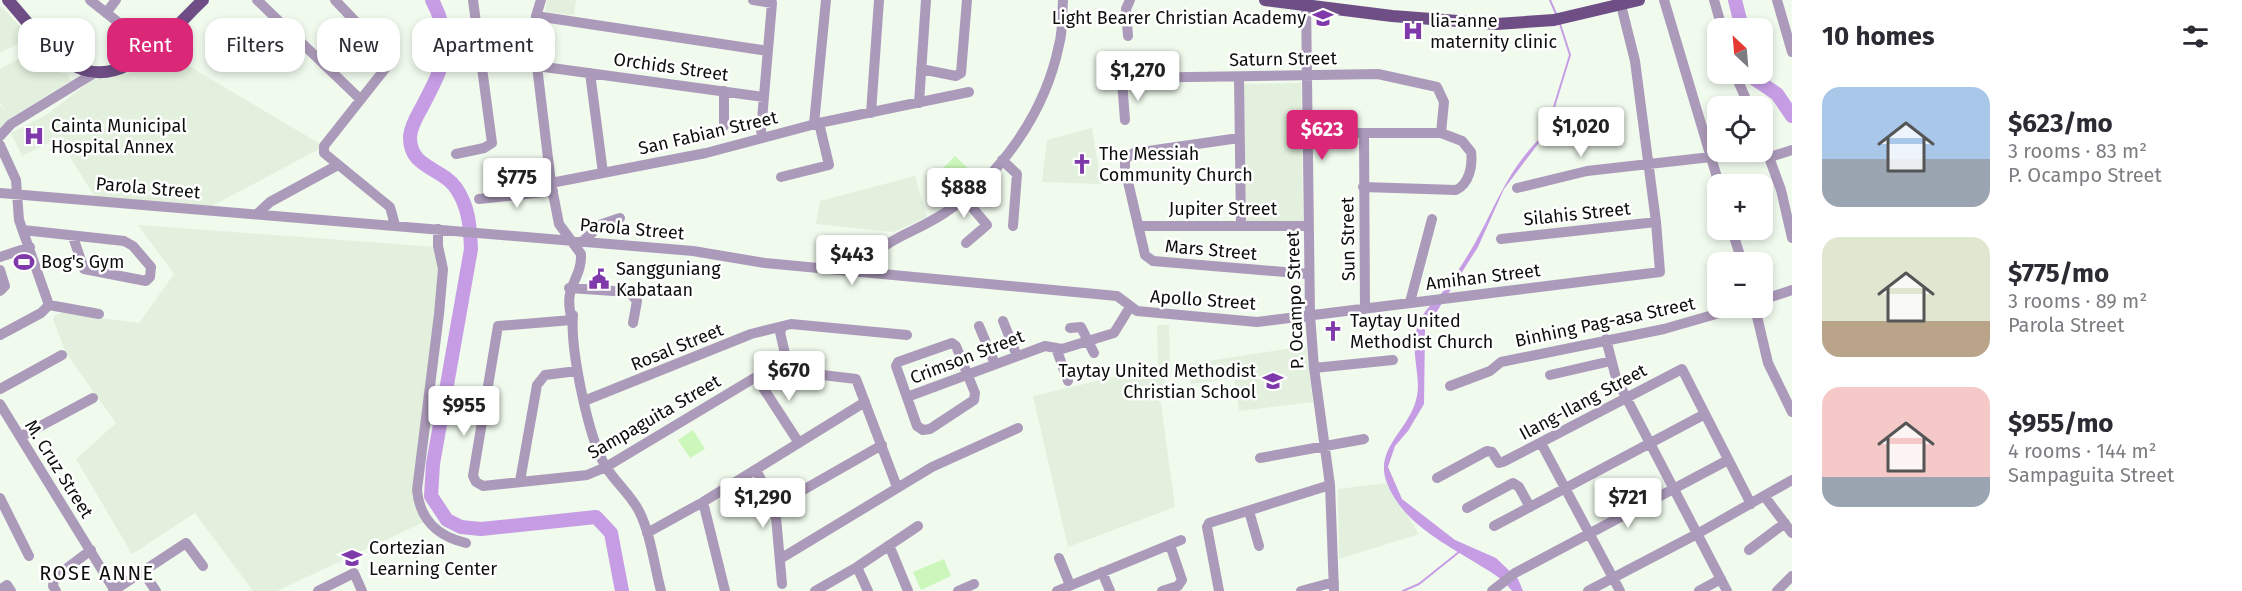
<!DOCTYPE html>
<meta charset="utf-8">
<style>
body{margin:0;font-family:"Fira Sans",sans-serif;background:#f2f2f3;color:#2b2b33;height:100vh;display:flex;flex-direction:column;font-size:22px;white-space:nowrap}
*{box-sizing:border-box;margin:0}
p{font-size:20px;color:#7c7c81}
.icon{flex:none;width:33px;height:33px;fill:none;stroke:currentColor;stroke-width:2;stroke-linecap:round;stroke-linejoin:round}
.map{position:relative;flex:1;overflow:hidden}
.sheet{display:flex;flex-direction:column;background:#fff;width:450px}
.sheet>*{flex:none}
.top-card{position:absolute;left:18px;top:18px;width:570px;height:54px;display:flex;gap:12px}
.needle{width:39px;rotate:334deg}
.controls{position:absolute;left:1707px;top:18px;display:grid;gap:12px}
.controls a{display:grid;place-items:center;width:66px;height:66px;border-radius:12px;background:#fff;box-shadow:0 3px 9px #0003;font-size:30px}
.price{position:absolute;translate:-50% -51px;padding:0 14px;border-radius:6px;background:#fff;color:#222;font-size:20px;line-height:39px;filter:drop-shadow(0 2px 3px #0008)}
.price::after{content:'';position:absolute;left:50%;top:36px;width:18px;height:14px;margin-left:-9px;background:inherit;clip-path:polygon(0 0,100% 0,50% 100%)}
.price.current{background:#db2777;color:#fff}
ul{padding:0;list-style:none}
li{display:flex;align-items:center;gap:18px;height:150px;padding:0 30px}
li span{display:grid;place-items:center;flex:none;width:168px;height:120px;border-radius:18px;color:#555}
li>.icon{margin-inline-start:auto}
span .icon{width:72px;height:72px;fill:#fffc;stroke-width:1}
li b{font-size:26px}
h2{display:flex;justify-content:space-between;align-items:center;height:72px;padding:0 30px;font-size:26px}
.chip{padding:0 21px;border-radius:18px;background:#fff;box-shadow:0 3px 9px #0003;font-size:21px;line-height:54px}
.chip.current{background:#db2777;color:#fff}
main{display:flex;flex:1;min-height:0}
.map>svg:first-child{display:block}
.built{fill:#e2f0dd}
.green{fill:#cbf7ba}
.water{fill:#c69de5}
.lines{fill:none;stroke-linecap:round;stroke-linejoin:round}
.stream{stroke:#c69de5;stroke-width:2}
.river{stroke:#c69de5;stroke-width:14}
.minor{stroke:#ac9aba;stroke-width:10}
.major{stroke:#6e4e85;stroke-width:12}
.labels{text-anchor:middle;dominant-baseline:central;stroke-width:5;stroke-linejoin:round;paint-order:stroke}
.poi-label{font-size:18px;fill:#0c0f0b;stroke:#fff;text-anchor:start}
.street-label{font-size:18px;fill:#0c0f0b;stroke:#fff}
.neighbourhood-label{font-size:20px;letter-spacing:1.5px;fill:#0c0f0b;stroke:#fff}
</style>
<main>
<div class="map">
<svg width="1792" height="591" viewBox="0 0 1792 591">
<rect width="100%" height="100%" fill="#f0faed"/>
<!-- built -->
<path class="built" d="M547 0H576L574 15 545 12Z
M0 5 30 37 0 53Z
M35 50 64 74 66 73 71 81 10 118 11 120 0 128V105L5 110 0 102V69Z
M167 53 320 144 319 149 212 206 95 197 58 138 22 156 11 133 46 115 96 77 121 71 125 75Z
M1301 83 1303 221 1246 222 1244 84Z
M1092 128 1101 184 1042 182 1047 140Z
M915 176 927 217 893 232 816 224 820 201Z
M138 225 435 247 442 268 418 451 424 522 277 591H253L195 513 132 554 76 459 116 423 66 353 53 319 55 315 62 313 139 323 174 274Z
M1157 325H1169L1170 366 1160 396 1175 507 1068 547 1033 396 1158 367Z
M1306 346 1313 402 1239 411 1234 378 1191 384 1188 364Z
M1387 483 1419 534 1339 559 1338 489Z"/>
<!-- green -->
<path class="green" d="M955 156 977 177 964 189 943 168Z
M693 430 705 449 690 458 678 440Z
M944 559 951 576 921 590 913 572Z"/>
<!-- water -->
<path class="water" d="M1547 132 1504 189 1478 247 1425 330 1424 404 1408 431 1395 446 1388 467 1402 499 1455 540 1496 558 1518 579 1523 591H1512C1503 578 1489 571 1476 563 1442 542 1402 522 1387 483 1373 448 1411 429 1417 396 1421 375 1410 352 1417 328 1422 311 1435 301 1446 288 1453 278 1460 268 1466 258 1494 214 1505 168 1547 132Z"/>
<g class="lines">
<!-- stream -->
<path class="stream" d="M1550 0 1557 16
M1546 133 1570 55 1560 24
M1403 591 1419 584 1459 552"/>
<!-- river -->
<path class="river" d="M432 0C455 44 444 65 422 107 417 116 411 126 410 136 409 169 442 167 456 188 469 207 470 226 471 249L433 464 431 496 447 520 461 527 481 529 596 517 611 533 622 591
M1735 0 1742 28
M1747 74 1777 94 1792 116"/>
<!-- minor -->
<path class="minor" d="M90 0 152 49
M257 0 359 98
M335 0 392 60 324 146V153L390 207 395 225
M541 0 536 16 534 41 551 183 559 224 581 254C582 281 562 285 572 320
M753 0 772 3 761 131
M1306 0 1310 315 1314 368 1330 485 1334 591
M1664 0 1719 184
M1714 0 1722 28
M1777 0 1792 52
M106 13 116 0
M536 16 768 51
M1128 36 1126 9 1130 0
M537 66 764 97
M921 69 956 76 961 73 967 0
M590 73 603 173
M1735 74 1749 106
M1239 77 1241 226
M724 91V126
M919 103 926 0
M871 113 879 0
M1125 120 1122 81 1126 78 1378 74 1437 87 1444 102 1441 133
M814 124 826 0
M1307 133H1441L1462 141 1471 152C1473 166 1469 184 1456 190L1363 187
M1364 133 1365 309
M0 136 11 124 96 72
M1239 138 1134 153 1125 159V169L1145 255 1153 261 1309 274
M1762 138 1781 190 1792 238
M0 145 16 180 19 220 49 305 41 313 0 335
M456 154 484 148 492 143 473 0
M1770 157 1792 150
M1002 160 1017 174 1013 226
M781 177 829 165 819 123
M551 183 706 153 819 123 969 92
M1517 188 1587 171 1711 157 1734 152
M0 193 693 251 765 263 1117 296 1137 311 1257 322 1660 272 1656 222 1635 61 1621 5
M964 198 987 225 966 243
M479 199 553 191
M257 214 270 202 338 165
M1138 226H1308
M438 229V246L443 269 439 314 417 490C420 520 437 536 466 543
M23 230 124 241 133 246 151 267 150 277 146 281 84 269 73 237
M1732 230 1742 262
M1501 239 1656 222
M583 241 602 224 620 218
M0 257 30 247
M0 270 5 286 0 291
M858 272C884 237 909 236 943 214 1001 176 1045 113 1059 45 1063 31 1062 15 1063 0
M569 288 629 292 637 301 633 323
M1762 300 1792 290
M1410 302 1432 219
M49 305 99 314
M1755 308 1768 363 1792 412
M573 315C570 348 588 438 606 467 616 483 630 494 639 511 651 535 654 565 661 591
M572 320 498 326 473 476 476 482 483 486 587 475 606 467 756 377 789 371 856 379 897 487
M1003 321 1017 356
M783 326 780 332 789 371
M979 326 995 364
M1070 328 1081 327 1094 353
M1606 339 1616 378 1727 591
M952 343 956 346 975 393 974 400 930 429 923 430 917 426 896 366 898 362Z
M1056 348 1068 381
M1314 368 1393 360
M1550 375 1611 361
M756 377 799 443
M1450 386 1490 371 1501 362 1664 329 1737 308
M0 389 62 355
M907 397 1045 346 1062 349 1114 333 1130 307
M584 401 751 334 791 324 907 335
M0 404 115 591
M20 437 93 398
M1541 443 1620 591
M1260 458 1364 439
M756 470 775 506 782 584
M1437 478 1487 451 1492 452 1499 463 1503 462 1682 369 1751 504
M520 481 537 385 545 375 577 371
M1765 497 1792 533
M0 498 29 556
M703 502 725 591
M775 506 882 445
M1467 508 1513 483 1519 487 1530 507
M1249 511 1259 546
M1494 526 1705 414
M647 533 703 502 865 402
M889 545 908 591
M1749 550 1785 523
M1059 558 1070 585
M780 559 932 467 1018 428
M857 567 868 591
M143 572 156 591
M1102 572 1110 591
M0 590 7 585 11 591
M56 591 53 586 54 578 91 550
M113 591 186 543 203 566
M318 591 354 573 362 591
M815 591 857 567 918 526
M958 591 974 584
M1057 591 1181 540
M1162 591 1178 586 1182 580 1170 545
M1219 591 1207 527 1209 523 1330 485
M1301 591 1334 582
M1492 591 1515 573 1728 460
M1588 591 1697 534 1792 480
M1699 591 1721 579
M1777 591 1792 576"/>
<!-- major -->
<path class="major" d="M8 0C26 20 43 44 65 60 119 100 168 33 203 0
M1265 0 1392 16 1497 24 1554 20 1639 0"/>
</g>
<!-- icons -->
<defs>
<g id="school-bare" transform="scale(1.62)"><path d="M0-5L7-2L0 1L-7-2ZM-4 1L0 2.5L4 1V4Q0 6-4 4Z" fill="#8039ab" stroke="#fff" stroke-width="2.5" paint-order="stroke"/></g>
<g id="hospital-bare" transform="scale(1.62)"><path d="M-5-5h3v3.5h4V-5h3V5h-3V1.5h-4V5h-3Z" fill="#8039ab" stroke="#fff" stroke-width="2.5" paint-order="stroke"/></g>
<g id="church-bare" transform="scale(1.62)"><path d="M-1.2-6h2.4v3.5h3.3v2.4h-3.3V6h-2.4V-.1h-3.3v-2.4h3.3Z" fill="#8039ab" stroke="#fff" stroke-width="2.5" paint-order="stroke"/></g>
<g id="stadium-bare" transform="scale(1.62)"><path d="M0-5a6.5 5 0 1 0 0 10a6.5 5 0 1 0 0-10ZM-3.5-1.8h7v3.6h-7Z" fill="#8039ab" stroke="#fff" stroke-width="2.5" paint-order="stroke"/></g>
<g id="civic-bare" transform="scale(1.62)"><path d="M-.6-6.5H3V-4.5H.6V-3L4-1V1h2V6H-6V1h2V-1L-.6-3ZM-1.2 2.5V6h2.4V2.5Z" fill="#8039ab" stroke="#fff" stroke-width="2.5" paint-order="stroke"/></g>
</defs>
<g fill-rule="evenodd">
<use href="#school-bare" x="1323" y="18"/>
<use href="#hospital-bare" x="1413" y="31"/>
<use href="#hospital-bare" x="34" y="136"/>
<use href="#church-bare" x="1082" y="164"/>
<use href="#stadium-bare" x="24" y="262"/>
<use href="#civic-bare" x="599" y="279"/>
<use href="#church-bare" x="1333" y="331"/>
<use href="#school-bare" x="1273" y="381"/>
<use href="#school-bare" x="352" y="558"/>
</g>
<g class="labels">
<!-- poi labels -->
<g class="poi-label">
<text x="1306" y="18" text-anchor="end">Light Bearer Christian Academy</text>
<text x="1430" y="21">lia-anne<tspan x="1430" dy="21">maternity clinic</tspan></text>
<text x="51" y="126">Cainta Municipal<tspan x="51" dy="21">Hospital Annex</tspan></text>
<text x="1099" y="154">The Messiah<tspan x="1099" dy="21">Community Church</tspan></text>
<text x="41" y="262">Bog's Gym</text>
<text x="616" y="269">Sangguniang<tspan x="616" dy="21">Kabataan</tspan></text>
<text x="1350" y="321">Taytay United<tspan x="1350" dy="21">Methodist Church</tspan></text>
<text x="1256" y="371" text-anchor="end">Taytay United Methodist<tspan x="1256" dy="21">Christian School</tspan></text>
<text x="369" y="548">Cortezian<tspan x="369" dy="21">Learning Center</tspan></text>
</g>
<!-- street labels -->
<g class="street-label">
<text transform="translate(1283 59) rotate(-1)">Saturn Street</text>
<text transform="translate(671 67) rotate(8)">Orchids Street</text>
<text transform="translate(708 133) rotate(-13)">San Fabian Street</text>
<text transform="translate(148 188) rotate(5)">Parola Street</text>
<text x="1223" y="209">Jupiter Street</text>
<text transform="translate(1577 214) rotate(-6)">Silahis Street</text>
<text transform="translate(632 229) rotate(5)">Parola Street</text>
<text transform="translate(1348 239) rotate(-91)">Sun Street</text>
<text transform="translate(1211 250) rotate(5)">Mars Street</text>
<text transform="translate(1483 277) rotate(-7)">Amihan Street</text>
<text transform="translate(1203 300) rotate(4)">Apollo Street</text>
<text transform="translate(1295 300) rotate(-92)">P. Ocampo Street</text>
<text transform="translate(1605 322) rotate(-12)">Binhing Pag-asa Street</text>
<text transform="translate(677 347) rotate(-22)">Rosal Street</text>
<text transform="translate(967 357) rotate(-21)">Crimson Street</text>
<text transform="translate(1583 402) rotate(-28)">Ilang-Ilang Street</text>
<text transform="translate(654 417) rotate(-30)">Sampaguita Street</text>
<text transform="translate(59 469) rotate(58)">M. Cruz Street</text>
</g>
<!-- neighbourhood labels -->
<g class="neighbourhood-label">
<text x="97" y="573">ROSE ANNE</text>
</g>
</g>
</svg>
<div class="controls">
<a><svg class="needle" viewBox="-14 -14 28 28"><path d="M0-13l5 13h-10z" fill="#e53935"/><path d="M0 13l5-13h-10z" fill="#7c7c81"/></svg></a>
<a><svg class="icon" aria-label="locate" viewBox="0 0 24 24"><circle cx="12" cy="12" r="6"/><path d="M12 2v4M12 18v4M2 12h4M18 12h4"/></svg></a>
<a>+</a>
<a>−</a>
</div>
<b class="price" style="left:1138px;top:102px">$1,270</b>
<b class="price" style="left:1581px;top:158px">$1,020</b>
<b class="price current" style="left:1322px;top:161px">$623</b>
<b class="price" style="left:517px;top:209px">$775</b>
<b class="price" style="left:964px;top:219px">$888</b>
<b class="price" style="left:852px;top:286px">$443</b>
<b class="price" style="left:789px;top:402px">$670</b>
<b class="price" style="left:464px;top:437px">$955</b>
<b class="price" style="left:763px;top:529px">$1,290</b>
<b class="price" style="left:1628px;top:529px">$721</b>
<div class="top-card">
<a class="chip">Buy</a>
<a class="chip current">Rent</a>
<a class="chip">Filters</a>
<a class="chip">New</a>
<a class="chip">Apartment</a>
</div>
</div>
<section class="sheet">
<h2>10 homes<svg class="icon" aria-label="filters" viewBox="0 0 24 24"><path d="M4 7h16M4 17h16"/><circle cx="9" cy="7" r="2"/><circle cx="15" cy="17" r="2"/></svg></h2>
<ul>
<li><span style="background:linear-gradient(#a9c7e8 60%,#9aa5b1 0)"><svg class="icon" aria-label="home" viewBox="0 0 24 24"><path d="M3 11l9-7 9 7M6 9v11h12V9"/></svg></span><div><b>$623/mo</b><p>3 rooms · 83 m²</p><p>P. Ocampo Street</p></div></li>
<li><span style="background:linear-gradient(#dfe7d0 70%,#b9a48a 0)"><svg class="icon" aria-label="home" viewBox="0 0 24 24"><path d="M3 11l9-7 9 7M6 9v11h12V9"/></svg></span><div><b>$775/mo</b><p>3 rooms · 89 m²</p><p>Parola Street</p></div></li>
<li><span style="background:linear-gradient(#f6c9c9 75%,#9aa5b1 0)"><svg class="icon" aria-label="home" viewBox="0 0 24 24"><path d="M3 11l9-7 9 7M6 9v11h12V9"/></svg></span><div><b>$955/mo</b><p>4 rooms · 144 m²</p><p>Sampaguita Street</p></div></li>
</ul>
</section>
</main>
